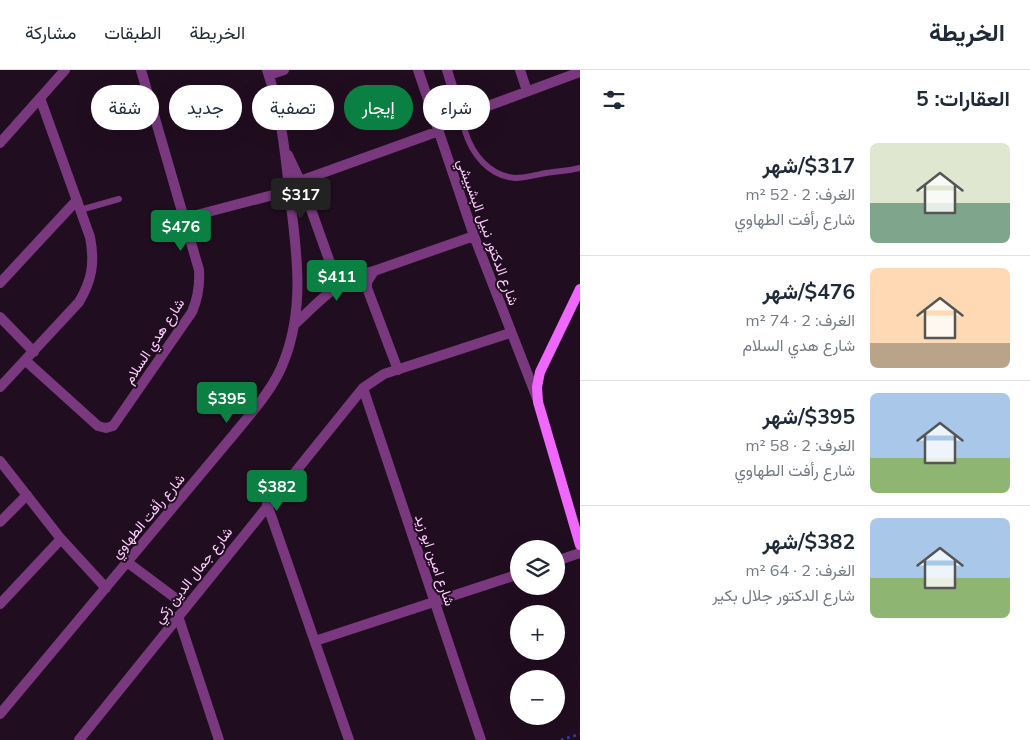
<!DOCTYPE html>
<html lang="ar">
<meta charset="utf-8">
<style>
body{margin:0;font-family:Mulish,Vazirmatn,sans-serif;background:#f6f6f7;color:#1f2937;direction:rtl;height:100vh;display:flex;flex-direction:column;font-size:19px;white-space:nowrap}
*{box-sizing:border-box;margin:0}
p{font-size:16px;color:#747a83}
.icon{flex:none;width:28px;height:28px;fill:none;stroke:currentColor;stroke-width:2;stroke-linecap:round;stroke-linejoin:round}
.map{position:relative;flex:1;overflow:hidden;direction:ltr}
.panel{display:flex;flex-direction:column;background:#fff;width:450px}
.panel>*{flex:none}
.hud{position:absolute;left:15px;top:15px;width:475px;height:45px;direction:rtl;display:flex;gap:10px}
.controls{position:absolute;left:510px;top:470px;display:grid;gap:10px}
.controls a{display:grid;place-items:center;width:55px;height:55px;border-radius:50%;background:#fff;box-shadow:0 5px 20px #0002;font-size:25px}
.price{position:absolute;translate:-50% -42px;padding:0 11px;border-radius:5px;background:#0b8043;color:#fff;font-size:16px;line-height:32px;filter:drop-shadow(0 1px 2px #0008)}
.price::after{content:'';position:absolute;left:50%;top:30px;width:15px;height:11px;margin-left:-8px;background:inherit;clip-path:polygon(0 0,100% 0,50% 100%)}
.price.current{background:#222;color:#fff}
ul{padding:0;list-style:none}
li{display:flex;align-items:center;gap:15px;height:125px;padding:0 20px}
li+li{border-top:1px solid #e0e1e3}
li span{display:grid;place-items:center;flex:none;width:140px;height:100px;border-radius:8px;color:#555}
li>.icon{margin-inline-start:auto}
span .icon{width:60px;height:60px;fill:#fffc;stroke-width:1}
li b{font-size:21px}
h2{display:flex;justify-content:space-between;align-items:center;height:60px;padding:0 20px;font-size:21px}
.pill{padding:0 18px;border-radius:22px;background:#fff;box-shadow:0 5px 20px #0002;font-size:18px;line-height:45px}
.pill.current{background:#0b8043;color:#fff}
header{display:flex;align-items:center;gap:30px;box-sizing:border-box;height:70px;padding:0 25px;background:#fff;border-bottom:1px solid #e0e1e3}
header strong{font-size:24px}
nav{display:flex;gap:28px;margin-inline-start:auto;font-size:18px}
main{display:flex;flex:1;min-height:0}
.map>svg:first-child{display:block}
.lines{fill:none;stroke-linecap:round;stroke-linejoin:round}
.path{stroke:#3047b1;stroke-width:2.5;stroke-dasharray:2.5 4;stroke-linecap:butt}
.lane{stroke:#7a397f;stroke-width:6}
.street{stroke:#7a397f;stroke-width:10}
.secondary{stroke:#ef67fd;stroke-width:10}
.labels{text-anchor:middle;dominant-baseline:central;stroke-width:4;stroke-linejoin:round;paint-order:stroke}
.street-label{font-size:14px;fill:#fecefe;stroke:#210d20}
</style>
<header>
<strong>الخريطة</strong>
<nav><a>الخريطة</a><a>الطبقات</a><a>مشاركة</a></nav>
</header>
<main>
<section class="panel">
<h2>العقارات: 5<svg class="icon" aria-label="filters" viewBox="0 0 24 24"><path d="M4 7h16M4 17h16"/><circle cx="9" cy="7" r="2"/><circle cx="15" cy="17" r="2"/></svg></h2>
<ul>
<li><span style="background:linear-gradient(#dfe7d0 60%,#7fa58c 0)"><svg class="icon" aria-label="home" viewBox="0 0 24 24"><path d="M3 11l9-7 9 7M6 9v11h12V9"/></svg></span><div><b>$317/شهر</b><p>الغرف: 2 · 52 m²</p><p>شارع رأفت الطهاوي</p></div></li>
<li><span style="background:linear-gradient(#ffd9b3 75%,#b9a48a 0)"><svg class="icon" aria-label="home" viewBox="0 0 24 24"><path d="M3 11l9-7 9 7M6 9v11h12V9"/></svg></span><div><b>$476/شهر</b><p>الغرف: 2 · 74 m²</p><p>شارع هدي السلام</p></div></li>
<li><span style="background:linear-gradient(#a9c7e8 65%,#8fb573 0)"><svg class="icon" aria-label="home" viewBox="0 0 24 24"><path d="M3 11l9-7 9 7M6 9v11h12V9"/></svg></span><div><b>$395/شهر</b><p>الغرف: 2 · 58 m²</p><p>شارع رأفت الطهاوي</p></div></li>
<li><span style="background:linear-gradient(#a9c7e8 60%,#8fb573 0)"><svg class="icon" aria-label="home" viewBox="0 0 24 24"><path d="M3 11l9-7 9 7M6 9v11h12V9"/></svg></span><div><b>$382/شهر</b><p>الغرف: 2 · 64 m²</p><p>شارع الدكتور جلال بكير</p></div></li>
</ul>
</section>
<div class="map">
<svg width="580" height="670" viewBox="0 0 580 670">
<rect width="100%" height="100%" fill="#210d20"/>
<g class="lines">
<!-- path -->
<path class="path" d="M561 670 580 664"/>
<!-- lane -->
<path class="lane" d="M465 61C472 84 489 106 515 108 525 108 536 105 546 103 557 101 569 101 580 98
M80 140 119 129"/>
<!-- street -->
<path class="street" d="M418 0 474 166 537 328
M447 0C453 18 455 38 477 40L580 2
M520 0 527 21
M269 5 284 0
M0 73 65 0
M288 85 303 117 338 215
M300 111 439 61
M185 148 296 119
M0 213 77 130
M0 247 34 282
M296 253C320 231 340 207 374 201
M26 291 98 356 106 358 113 356 192 242C198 228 200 216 199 200L141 0
M398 300 367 218V212L374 201 474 166
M0 317 79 232C92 210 95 193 90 167L40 28
M363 318 481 670
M0 391 61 469 106 518
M267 434 349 670
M0 452 27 425
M556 491 580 483
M127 492 186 536
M0 534 61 469
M178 546 219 670
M315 571 519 504
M0 644 235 363C253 341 274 318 284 291 306 235 296 177 289 119 285 79 280 38 267 0
M79 670 363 318 384 304 510 263"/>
<!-- secondary -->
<path class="secondary" d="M580 219 540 302 537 317 538 332 580 475"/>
</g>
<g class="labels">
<!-- street labels -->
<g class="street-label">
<text transform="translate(488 162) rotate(70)">شارع الدكتور نبيل البشبيشي</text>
<text transform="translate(154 271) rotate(-57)">شارع هدي السلام</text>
<text transform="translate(148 446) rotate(-50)">شارع رأفت الطهاوي</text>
<text transform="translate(435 490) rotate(71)">شارع امين ابو زيد</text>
<text transform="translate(193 505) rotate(-52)">شارع جمال الدين زكي</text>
</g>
</g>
</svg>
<div class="controls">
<a><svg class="icon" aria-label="layers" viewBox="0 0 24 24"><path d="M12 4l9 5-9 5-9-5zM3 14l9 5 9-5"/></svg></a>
<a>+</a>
<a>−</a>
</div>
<b class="price current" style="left:301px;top:150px">$317</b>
<b class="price" style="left:181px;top:182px">$476</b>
<b class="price" style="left:337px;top:232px">$411</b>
<b class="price" style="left:227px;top:354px">$395</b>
<b class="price" style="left:277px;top:442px">$382</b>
<div class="hud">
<a class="pill">شراء</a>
<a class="pill current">إيجار</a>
<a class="pill">تصفية</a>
<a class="pill">جديد</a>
<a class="pill">شقة</a>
</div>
</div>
</main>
